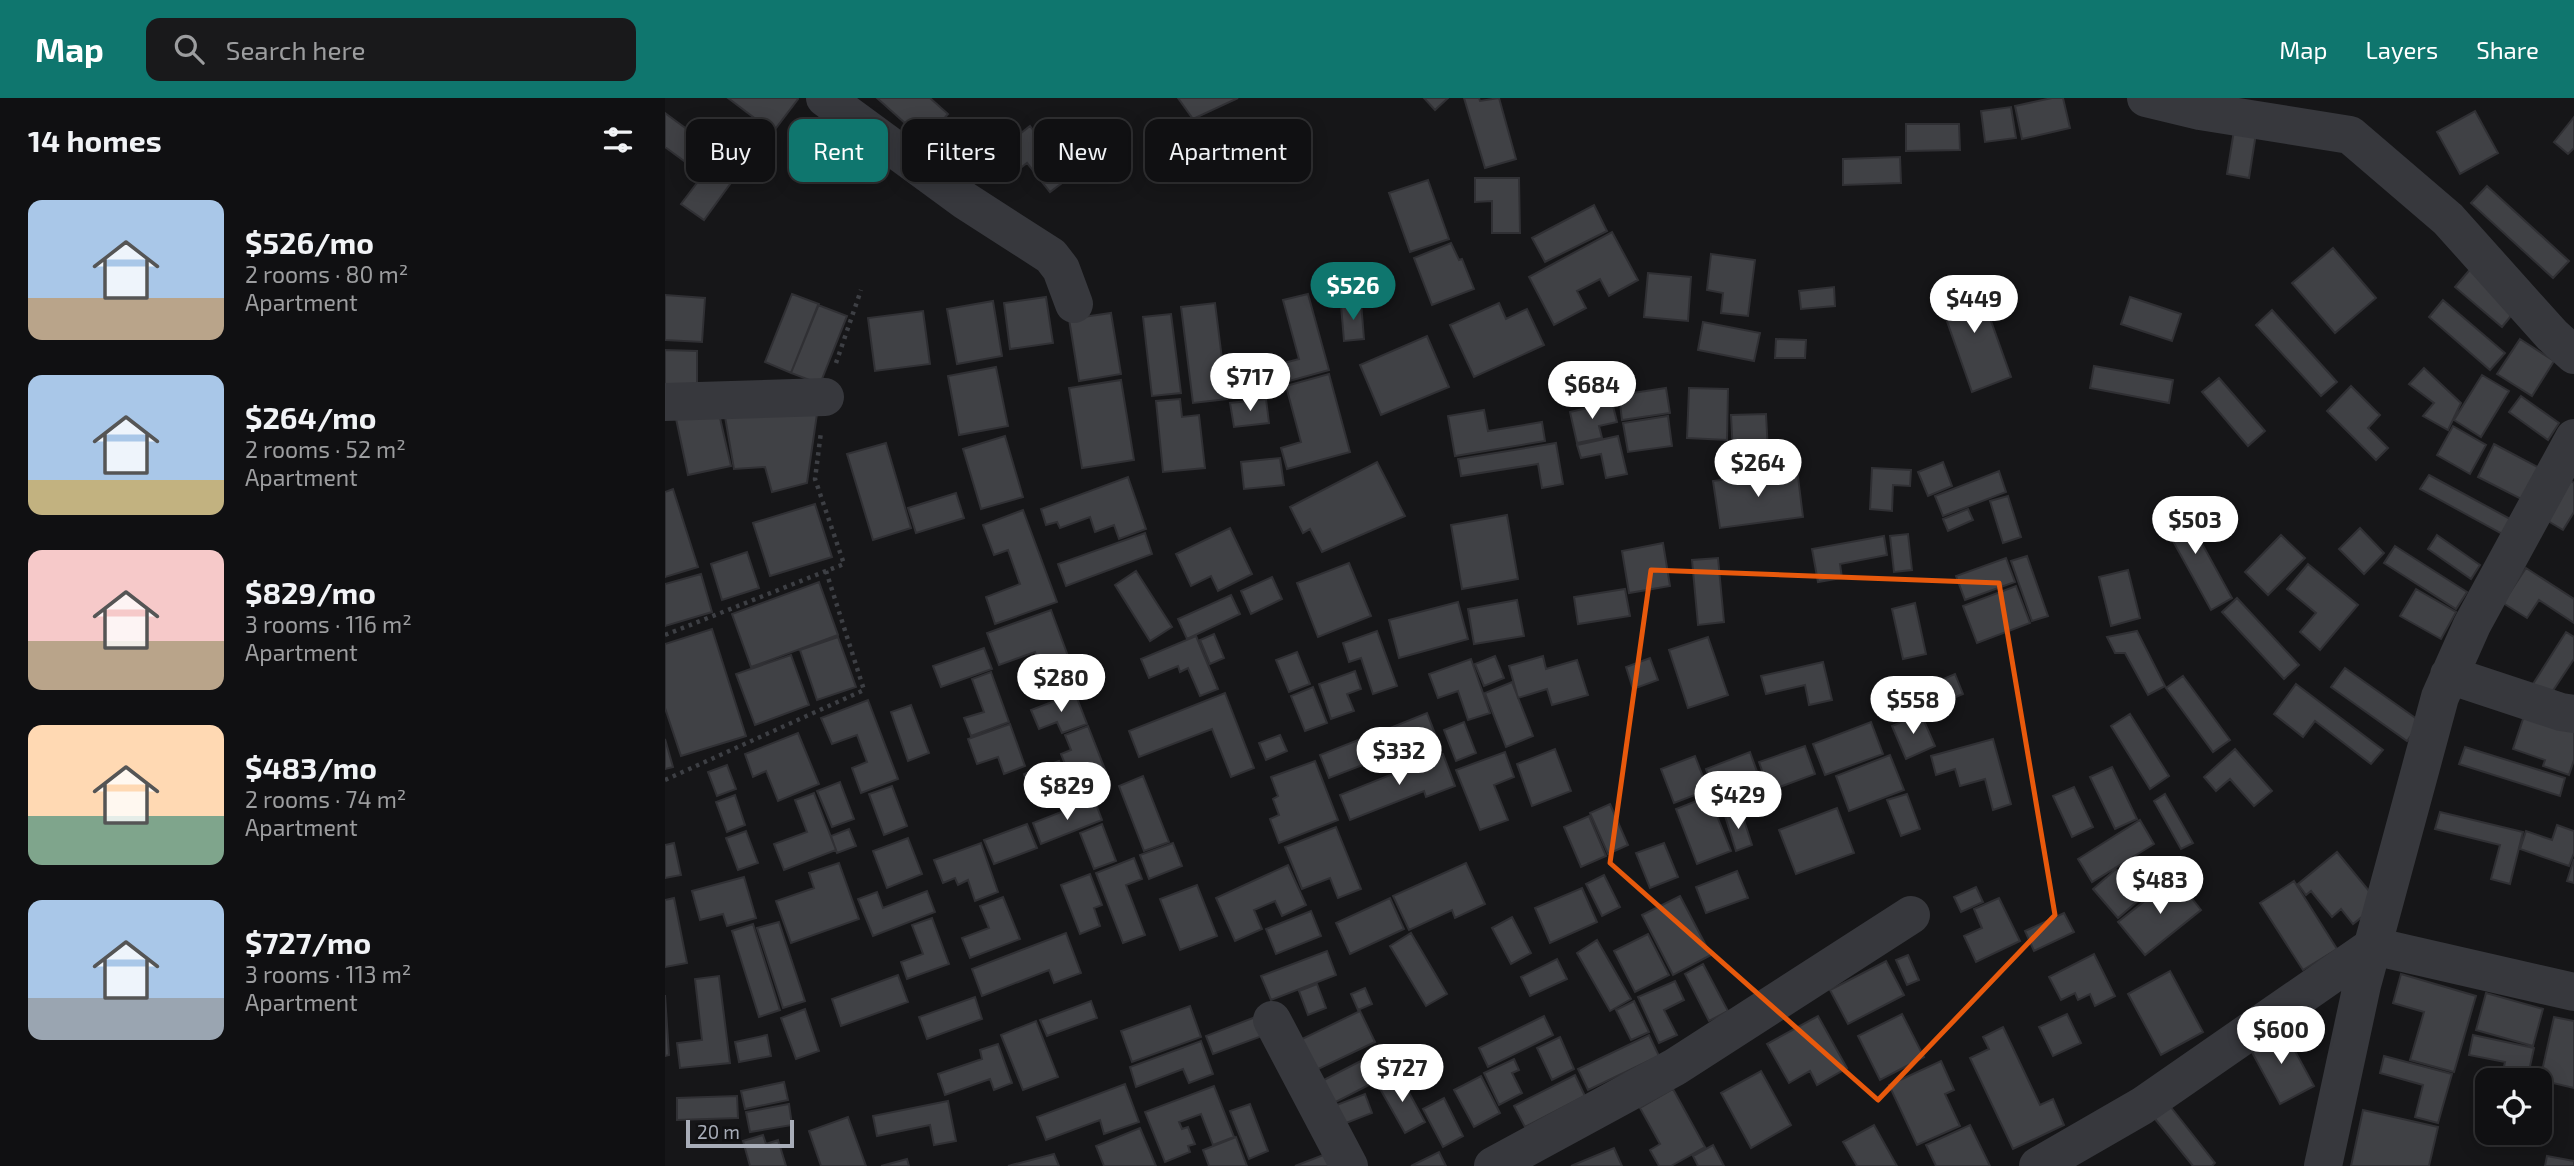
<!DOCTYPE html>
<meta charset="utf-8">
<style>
body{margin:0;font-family:"Exo 2",sans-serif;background:#19191b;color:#f1f3f6;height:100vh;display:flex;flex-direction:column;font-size:26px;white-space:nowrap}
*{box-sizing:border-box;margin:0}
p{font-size:23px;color:#9c9d9f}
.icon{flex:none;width:38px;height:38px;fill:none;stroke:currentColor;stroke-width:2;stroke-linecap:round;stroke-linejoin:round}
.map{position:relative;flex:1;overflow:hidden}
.panel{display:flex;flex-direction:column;background:#101012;width:665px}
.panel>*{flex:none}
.banner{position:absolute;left:21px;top:21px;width:665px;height:63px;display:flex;gap:14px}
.tools{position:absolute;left:1810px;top:970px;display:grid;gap:14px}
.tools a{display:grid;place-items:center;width:77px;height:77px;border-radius:14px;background:#101012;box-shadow:0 4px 18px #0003,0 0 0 2px #303032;font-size:35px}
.scale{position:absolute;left:21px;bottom:18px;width:108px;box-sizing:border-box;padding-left:7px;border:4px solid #a8adb8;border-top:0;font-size:19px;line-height:24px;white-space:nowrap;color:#a8adb8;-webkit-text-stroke:5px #111113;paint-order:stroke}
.price{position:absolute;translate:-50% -60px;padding:0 16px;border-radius:24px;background:#fff;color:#222;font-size:23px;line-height:46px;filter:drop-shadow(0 2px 4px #0008)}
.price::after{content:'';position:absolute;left:50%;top:42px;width:21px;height:16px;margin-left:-10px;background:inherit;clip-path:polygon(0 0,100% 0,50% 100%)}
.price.active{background:#0f766e;color:#fff}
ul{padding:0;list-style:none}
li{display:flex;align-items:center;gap:21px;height:175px;padding:0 28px}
li span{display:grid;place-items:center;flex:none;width:196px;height:140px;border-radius:14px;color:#555}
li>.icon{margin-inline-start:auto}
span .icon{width:84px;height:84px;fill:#fffc;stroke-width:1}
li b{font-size:30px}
h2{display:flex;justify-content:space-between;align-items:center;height:84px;padding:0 28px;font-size:30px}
.tag{padding:0 24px;border-radius:14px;background:#101012;box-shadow:0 4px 18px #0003,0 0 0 2px #303032;font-size:24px;line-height:63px}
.tag.active{background:#0f766e;color:#fff}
header{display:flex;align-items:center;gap:42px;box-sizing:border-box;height:98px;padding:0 35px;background:#0f766e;color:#fff}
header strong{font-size:33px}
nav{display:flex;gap:38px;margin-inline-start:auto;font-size:24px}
.search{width:490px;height:63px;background:#19191b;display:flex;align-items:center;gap:18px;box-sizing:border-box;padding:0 24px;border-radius:14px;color:#9c9d9f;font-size:26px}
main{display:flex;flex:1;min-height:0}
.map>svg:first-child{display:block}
.building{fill:#404145;stroke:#303034;stroke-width:2}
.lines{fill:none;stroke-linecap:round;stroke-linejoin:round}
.path{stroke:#3d3f44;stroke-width:4.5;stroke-dasharray:3.5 5;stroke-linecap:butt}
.minor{stroke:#37383d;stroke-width:38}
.marked{fill:none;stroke:#e8590c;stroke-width:5;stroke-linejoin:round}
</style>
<header>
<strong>Map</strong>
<div class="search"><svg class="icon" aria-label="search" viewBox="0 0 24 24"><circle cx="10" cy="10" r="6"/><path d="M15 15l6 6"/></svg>Search here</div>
<nav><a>Map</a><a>Layers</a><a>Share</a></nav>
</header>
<main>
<section class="panel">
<h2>14 homes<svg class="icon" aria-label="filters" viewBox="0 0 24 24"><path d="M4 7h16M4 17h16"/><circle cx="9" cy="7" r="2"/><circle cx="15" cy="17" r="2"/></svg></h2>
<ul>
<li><span style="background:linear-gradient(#a9c7e8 70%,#b9a48a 0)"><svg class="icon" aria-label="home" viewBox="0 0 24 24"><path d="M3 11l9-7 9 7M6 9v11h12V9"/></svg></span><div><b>$526/mo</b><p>2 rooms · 80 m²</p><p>Apartment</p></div></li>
<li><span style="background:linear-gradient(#a9c7e8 75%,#c2b280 0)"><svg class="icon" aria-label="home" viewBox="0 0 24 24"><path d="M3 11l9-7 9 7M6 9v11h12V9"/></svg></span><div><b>$264/mo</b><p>2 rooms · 52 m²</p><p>Apartment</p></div></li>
<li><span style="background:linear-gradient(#f6c9c9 65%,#b9a48a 0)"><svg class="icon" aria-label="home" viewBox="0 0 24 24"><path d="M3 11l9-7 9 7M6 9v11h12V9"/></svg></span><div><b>$829/mo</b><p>3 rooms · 116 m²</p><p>Apartment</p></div></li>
<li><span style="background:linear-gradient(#ffd9b3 65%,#7fa58c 0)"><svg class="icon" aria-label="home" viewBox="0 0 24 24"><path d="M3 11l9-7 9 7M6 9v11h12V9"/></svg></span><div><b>$483/mo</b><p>2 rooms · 74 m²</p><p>Apartment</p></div></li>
<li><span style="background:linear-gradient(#a9c7e8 70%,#9aa5b1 0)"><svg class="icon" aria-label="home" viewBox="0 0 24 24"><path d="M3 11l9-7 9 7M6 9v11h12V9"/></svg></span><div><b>$727/mo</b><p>3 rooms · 113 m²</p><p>Apartment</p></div></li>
</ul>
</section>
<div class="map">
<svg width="1909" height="1068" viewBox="0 0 1909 1068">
<rect width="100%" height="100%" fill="#161618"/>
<!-- building -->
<path class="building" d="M63 0H132L133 1 108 34Z
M212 0H265L283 16 260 43Z
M513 0H573L528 21Z
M759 0H783L770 12Z
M799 0H814L815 3 834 0 851 61 820 70Z
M1387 0H1398L1405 30 1357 41 1350 8Z
M1346 9 1351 40 1320 44 1316 13Z
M1810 13 1833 55 1795 76 1772 34Z
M0 15 76 71 39 122 16 106 38 77 0 49Z
M1909 19V50L1903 56 1889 44Z
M1241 26H1294L1295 52 1241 53Z
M1570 26 1592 29 1584 80 1562 76Z
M365 28 405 79 385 94 362 65 344 79 327 58Z
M1235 59 1236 85 1178 87V61Z
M810 80H854L855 135H827V103L810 104Z
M763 82 784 141 745 154 724 95Z
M1822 88 1904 163 1888 180 1806 105Z
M929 107 942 133 880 164 867 140Z
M947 134 973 182 944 198 935 181 912 193 921 210 889 227 864 179Z
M786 145 794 162 797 161 809 191 767 207 749 160Z
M1668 150 1711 200 1670 235 1627 185Z
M1046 156 1090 162 1083 218 1056 215 1058 195 1042 192Z
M1808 168 1854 208 1837 229 1790 189Z
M983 175 1026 179 1023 223 979 219Z
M1311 181 1346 279 1307 294 1272 195Z
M1169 189 1170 208 1136 211 1134 193Z
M127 196 154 206 126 275 100 264Z
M643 196 664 272 602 289 597 271 634 261 618 202Z
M0 197 40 200 37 244 0 242Z
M381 199 388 245 345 251 339 205Z
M1465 199 1516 216 1507 243 1456 226Z
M1778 202 1840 255 1825 272 1764 219Z
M328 203 337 258 292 266 282 211Z
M696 204 699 241 679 243 676 207Z
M550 205 562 301 528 305 516 209Z
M834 205 841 221 862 211 879 247 809 279 785 227Z
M153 207 182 218 155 286 126 275Z
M1607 212 1672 284 1656 298 1591 227Z
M258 213 265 266 210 273 203 220Z
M446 215 456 276 414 283 404 221Z
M506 216 516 295 487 298 478 219Z
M1038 224 1095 235 1089 263 1033 252Z
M762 238 784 289 716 317 695 267Z
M1111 241 1141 242 1140 260H1110Z
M1855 241 1889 263 1867 298 1832 276Z
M0 252 32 253V293H0Z
M1429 268 1508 282 1504 305 1425 290Z
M331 269 343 328 294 337 283 278Z
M1759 270 1796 305 1783 332 1758 318 1769 305 1744 286Z
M664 276 685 354 622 371 616 350 636 344 621 288Z
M1817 277 1844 293 1816 339 1789 322Z
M1554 280 1600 333 1583 348 1537 294Z
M456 282 469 362 417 370 404 290Z
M1686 288 1715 317 1703 330 1723 350 1711 362 1662 313Z
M1001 290 1005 315 957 322 954 297Z
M1024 290 1063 291 1062 342 1022 340Z
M1856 298 1894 325 1883 342 1844 314Z
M515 301 517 319 534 317 540 370 498 374 491 303Z
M601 301 604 325 569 329 565 305Z
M947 304 952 324 934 328 937 340 912 345 905 314Z
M52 307 66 368 23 377 10 316Z
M58 307 153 309 142 385 107 394 100 369 69 371Z
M819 312 823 333 877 324 880 343 790 358 783 318Z
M1101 316 1103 354 1068 356 1066 317Z
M1003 318 1007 348 963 354 958 325Z
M1788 328 1821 347 1805 376 1772 357Z
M340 338 358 399 316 411 298 351Z
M953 338 962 376 941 380 936 356 916 360 912 347Z
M221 345 246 430 208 442 182 356Z
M891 345 898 386 877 390 873 366 796 378 793 361Z
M1829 346 1880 373 1864 405 1813 379Z
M615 360 619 387 579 391 576 364Z
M712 364 740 418 657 454 645 431 638 435 625 409Z
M1278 364 1287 388 1263 398 1253 374Z
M1207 370 1246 372 1245 388 1228 387 1227 413 1205 411Z
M1132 371 1138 419 1055 430 1048 383Z
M1334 373 1341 394 1278 418 1270 398Z
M1764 377 1847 422 1839 437 1755 391Z
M463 379 481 431 454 441 449 427 430 434 425 419 395 430 392 424 381 427 376 411Z
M1902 380 1909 385V414L1898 432 1878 420Z
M8 391 33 469 0 479V394Z
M291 395 299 420 251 435 243 410Z
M1343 398 1356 439 1338 445 1325 403Z
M1514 404 1567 500 1546 512 1493 416Z
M150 406 167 459 105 478 88 425Z
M1303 411 1308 422 1283 433 1278 421Z
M358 412 392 504 330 526 321 499 355 486 343 452 329 457 318 427Z
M842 417 853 481 797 491 786 427Z
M565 430 587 476 553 493 546 478 526 488 511 456Z
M1695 430 1719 455 1699 476 1674 451Z
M480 435 487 456 401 488 393 466Z
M1243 436 1247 472 1229 474 1225 438Z
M1616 437 1640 460 1603 497 1580 474Z
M1772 437 1815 467 1806 481 1763 451Z
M1219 438 1222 457 1175 466 1177 480 1153 484 1147 451Z
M998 445 1005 488 964 495 957 453Z
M1730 448 1802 494 1791 511 1719 465Z
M82 454 94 490 57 502 46 466Z
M1362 458 1383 518 1367 523 1346 463Z
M1053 460 1059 524 1033 527 1027 462Z
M1341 460 1350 484 1300 502 1291 478Z
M684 465 706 518 653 539 632 485Z
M1643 466 1693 507 1655 552 1635 534 1651 515 1622 491Z
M1861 470 1909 501V525L1874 502 1862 520 1838 505Z
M1463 472 1475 520 1446 528 1434 479Z
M471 473 507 529 485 543 450 487Z
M36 476 47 514 0 528V486Z
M607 479 617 501 586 516 576 493Z
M154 484 173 537 86 569 67 516Z
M1351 488 1365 525 1312 545 1298 508Z
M960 491 965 518 913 526 909 499Z
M1751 491 1791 514 1776 541 1735 518Z
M566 497 575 516 522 541 513 521Z
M1572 500 1634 567 1619 581 1557 514Z
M852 502 859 538 809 546 803 511Z
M793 504 803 541 734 560 724 522Z
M1250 505 1261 556 1238 561 1227 511Z
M386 512 414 588 386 599 370 554 334 567 322 535Z
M47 531 81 638 16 658 0 610V546Z
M712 533 732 588 708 596 696 560 684 564 678 545Z
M1472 533 1500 588 1483 597 1460 555H1450L1442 539Z
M1901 534 1909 539V561L1885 597 1868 586Z
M549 536 559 560 545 566 535 542Z
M531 538 553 591 535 598 523 570 515 574 513 568 484 580 476 561Z
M173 539 191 589 152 602 135 552Z
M1043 539 1063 597 1023 610 1004 552Z
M319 550 327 571 276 589 268 568Z
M632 554 645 586 624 594 611 562Z
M126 557 144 607 90 627 71 576Z
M830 558 839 580 819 588 810 566Z
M878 558 881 571 912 562 923 597 887 607 882 591 853 600 844 568Z
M985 560 993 582 968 591 961 569Z
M806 561 825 615 803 622 793 593 773 600 764 576Z
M1158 564 1167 602 1144 607 1140 587 1101 596 1096 578Z
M1680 570 1756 624 1742 643 1666 589Z
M690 573 696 591 682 596 689 613 666 621 654 586Z
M326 574 344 624 306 638 299 620 319 614 307 581Z
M1290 576 1298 596 1272 607 1264 587Z
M1518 578 1565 642 1548 654 1501 590Z
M847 584 868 638 841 649 820 595Z
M1631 586 1718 652 1706 666 1650 623 1638 639 1609 616Z
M648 589 662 625 640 633 626 598Z
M410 595 422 626 397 635 392 624 374 631 366 612Z
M560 595 589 670 566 679 547 631 474 659 464 633Z
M203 602 233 681 196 695 187 670 202 664 192 637 167 646 156 620Z
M246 607 264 655 243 663 226 614Z
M1862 609 1909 625V662L1904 677 1878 668 1880 662 1848 651Z
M762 615 774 646 752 655 746 640 731 646 725 630Z
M1256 616 1270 648 1241 661 1227 628Z
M1465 616 1504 678 1485 691 1446 628Z
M799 624 811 655 791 663 779 632Z
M1206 624 1218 656 1160 677 1148 646Z
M345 626 360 668 339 676 333 659 312 666 303 641Z
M423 628 441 674 408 686 396 656 406 652 400 637Z
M716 633 726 656 664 680 655 657Z
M133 635 154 686 113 703 101 673 88 679 80 656Z
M615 637 622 653 601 662 594 645Z
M0 641 8 669 0 671Z
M1328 641 1346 706 1328 712 1320 681 1295 688 1290 671 1271 677 1266 658Z
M1140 648 1150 676 1104 693 1094 664Z
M1800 649 1900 680 1895 698 1794 666Z
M890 651 906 693 867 708 852 666Z
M1570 651 1607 693 1589 708 1565 681 1551 693 1539 679Z
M840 654 849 679 829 687 843 722 815 732 791 672Z
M1085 654 1100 696 1056 713 1041 671Z
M778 656 790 688 761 699 759 693 685 722 675 697Z
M1225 657 1239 692 1184 713 1171 678Z
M1030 658 1043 692 1009 705 996 671Z
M394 663 403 687 368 700 359 676Z
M650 663 673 722 614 745 605 721 614 717 608 701 613 698 606 679Z
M62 667 71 691 52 698 43 674Z
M1447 669 1472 721 1450 731 1425 679Z
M478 678 504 744 479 753 454 688Z
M175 684 189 721 167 729 152 693Z
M227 688 242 728 219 737 204 696Z
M1409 689 1428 729 1407 739 1388 698Z
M149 695 171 752 119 772 109 746 142 734 130 702Z
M1242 696 1255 731 1236 738 1222 702Z
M1500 696 1528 745 1516 751 1489 703Z
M70 697 80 727 62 734 51 704Z
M1044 698 1066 753 1032 766 1011 711Z
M429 701 437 722 376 746 368 725Z
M945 706 963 747 943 756 925 715Z
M1172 710 1189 755 1131 776 1114 732Z
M1076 713 1087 747 1071 753 1060 718Z
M1775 714 1858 734 1845 786 1826 781 1835 747 1770 731Z
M924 718 941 758 916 769 899 729Z
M1475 722 1489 746 1427 784 1413 761Z
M362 726 372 750 329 766 319 742Z
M437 726 451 763 429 771 415 735Z
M1892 727 1909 733V755L1904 768 1855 751 1861 733 1887 742Z
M671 729 696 791 673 800 665 780 637 791 620 749Z
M184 731 191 748 172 755 166 738Z
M81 733 93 765 73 772 61 740Z
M243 740 257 776 222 790 208 753Z
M9 745 16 777 0 780V747Z
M316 745 333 794 310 803 303 782 293 787 290 780 278 785 269 762Z
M508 745 517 768 484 781 475 757Z
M999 745 1013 779 985 790 971 755Z
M1672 754 1714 805 1688 826 1676 811 1667 819 1646 793 1641 797 1633 786Z
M469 760 477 781 461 787 480 837 458 845 431 775Z
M1909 761V785L1902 783Z
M174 765 194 821 126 845 111 803 149 790 144 775Z
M801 765 820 806 790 820 787 812 744 832 728 798Z
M623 767 641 807 617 818 610 803 589 812 597 831 570 843 551 800Z
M1451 771 1475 801 1453 820 1428 791Z
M1072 773 1083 800 1041 815 1031 789Z
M425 776 437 807 429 810 435 828 415 836 396 787Z
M939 777 955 809 937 818 921 786Z
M79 779 91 820 62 828 58 816 35 822 27 793Z
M1510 779 1536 812 1480 857 1453 824Z
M1629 783 1672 851 1638 872 1595 805Z
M532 787 552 838 515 852 495 801Z
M1311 789 1318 804 1296 814 1289 799Z
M917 790 932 824 885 845 870 810Z
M262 793 270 814 208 838 193 801 212 794 218 810Z
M1015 798 1046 857 1008 877 977 817Z
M338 799 355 841 305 860 297 840 324 830 315 808Z
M9 800 22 865 0 869V802Z
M725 800 739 831 685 856 671 825Z
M1334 800 1355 843 1311 864 1299 838 1317 830 1309 811Z
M646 813 656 838 611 856 601 831Z
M1399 815 1409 834 1369 853 1360 833Z
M847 819 866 855 846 866 827 830Z
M267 820 284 866 242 881 236 864 258 856 247 827Z
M114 824 140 903 118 910 92 830Z
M88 826 115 912 94 919 67 833Z
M401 835 416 875 389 885 384 872 317 898 307 871Z
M746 835 782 896 761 908 725 848Z
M983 836 1004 877 970 894 949 853Z
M932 842 966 901 945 913 912 855Z
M662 853 671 877 606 902 596 878Z
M1429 856 1450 898 1430 908 1425 896 1413 902 1410 895 1396 902 1384 879Z
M1243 857 1254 882 1242 887 1231 862Z
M892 861 902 881 865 898 856 879Z
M1221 863 1239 897 1183 926 1165 892Z
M1038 866 1063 913 1044 923 1020 876Z
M1505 873 1538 934 1496 957 1463 896Z
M1736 876 1811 898 1789 974 1745 962 1759 914 1728 905Z
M233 877 243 904 176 928 167 901Z
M54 878 65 965 15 970 12 945 37 942 30 881Z
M1010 883 1019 902 999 912 1012 937 994 945 973 899Z
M652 886 661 910 643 917 634 893Z
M700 890 707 906 693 912 686 896Z
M1821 895 1878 911 1868 948 1811 932Z
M0 897 4 957 0 958Z
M310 899 317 921 262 941 254 919Z
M426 903 432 920 382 938 375 922Z
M969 903 984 934 966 942 951 912Z
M525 908 536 939 467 964 456 933Z
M140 911 154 953 131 961 116 920Z
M695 913 710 944 647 974 633 943Z
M1237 916 1259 959 1215 982 1193 938Z
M1402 916 1416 945 1388 958 1374 929Z
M593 918 600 937 548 956 541 938Z
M879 918 888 937 823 969 814 950Z
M1153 918 1182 970 1152 987 1145 973 1124 985 1102 946Z
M1889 919 1909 923V990L1875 982Z
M371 923 393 979 358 992 336 937Z
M1338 929 1375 1007 1388 1001 1399 1027 1348 1051 1305 960 1324 951 1318 939Z
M1617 929 1649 988 1615 1006 1583 947Z
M102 937 106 958 74 964 70 944Z
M984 937 994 958 923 992 913 971Z
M1808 937 1869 950 1862 982 1837 978 1840 964 1804 957Z
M895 939 909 971 887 982 872 950Z
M536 943 548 976 524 985 518 971 471 989 465 969Z
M333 946 347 985 329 992 325 981 280 997 273 976 317 961 315 952Z
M719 951 731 973 663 1008 651 986Z
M1719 958 1787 976 1773 1025 1750 1019 1758 987 1715 975Z
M849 961 854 972 847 975 857 995 834 1007 819 975Z
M1276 963 1289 992 1280 996 1295 1028 1252 1047 1224 987Z
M1096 973 1126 1027 1086 1050 1056 995Z
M910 977 920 998 860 1029 849 1008Z
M735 978 760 1024 740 1035 714 989Z
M816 978 835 1015 809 1029 789 992Z
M119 984 123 1002 80 1011 76 993Z
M460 986 474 1024 439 1036 435 1022 381 1042 372 1019Z
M549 988 569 1039 548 1047 536 1016 514 1024 517 1031 523 1029 530 1046 523 1048 525 1054 500 1064 480 1014Z
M1008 991 1040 1049 1006 1068H994L985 1052 995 1046 975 1010Z
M700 996 707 1015 676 1027 669 1008Z
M72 998 73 1020 12 1022V1000Z
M779 1000 798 1038 778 1049 758 1011Z
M283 1003 291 1043 269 1047 265 1027 212 1038 208 1018Z
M1501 1003 1550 1065 1547 1068H1528L1486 1016Z
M124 1006 127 1027 85 1034 81 1014Z
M585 1006 603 1053 584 1061 565 1013Z
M1698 1012 1773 1029 1764 1068H1686Z
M183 1019 201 1068H156L144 1033Z
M1209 1027 1232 1068H1192L1178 1044Z
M1305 1027 1325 1068H1271L1261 1047Z
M475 1030 491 1068H439L431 1048Z
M98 1037 101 1046 113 1042 121 1068H85L78 1043Z
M571 1039 582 1068H544L538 1052Z
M1048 1047 1059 1068H1033L1028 1058Z
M949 1050 957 1068H906Z
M666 1054 672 1068H630Z
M774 1054 781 1068H746Z
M389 1056 394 1068H343Z
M1882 1058 1909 1063V1068H1880Z
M242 1061 244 1068H216Z"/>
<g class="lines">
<!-- path -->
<path class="path" d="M171 265 196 192
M0 537 161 473
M0 682 199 592 161 473 179 466 150 381 156 334"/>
<!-- minor -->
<path class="minor" d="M160 0 299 102 386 158 396 171 409 206
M1481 0 1535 13 1685 37 1783 121 1887 237 1909 257
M0 304 160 299
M1784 577 1896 614 1909 616
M607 922 684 1068
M828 1068 1010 969 1246 817
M1373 1068 1477 1008 1708 848 1909 894
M1658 1068 1697 887 1775 599 1807 527 1909 340"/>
</g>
<!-- marked area -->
<path class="marked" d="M986 472 1334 485 1390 817 1213 1002 945 765Z"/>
</svg>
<div class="tools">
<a><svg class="icon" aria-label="locate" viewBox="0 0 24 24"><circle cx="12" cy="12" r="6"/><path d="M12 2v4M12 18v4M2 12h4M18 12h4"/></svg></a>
</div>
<div class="scale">20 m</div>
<b class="price active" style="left:688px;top:224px">$526</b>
<b class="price" style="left:1309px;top:237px">$449</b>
<b class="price" style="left:585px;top:315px">$717</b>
<b class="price" style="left:927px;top:323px">$684</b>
<b class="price" style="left:1093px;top:401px">$264</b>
<b class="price" style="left:1530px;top:458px">$503</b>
<b class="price" style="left:396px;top:616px">$280</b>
<b class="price" style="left:1248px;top:638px">$558</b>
<b class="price" style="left:734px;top:689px">$332</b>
<b class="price" style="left:402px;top:724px">$829</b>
<b class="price" style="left:1073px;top:733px">$429</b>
<b class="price" style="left:1495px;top:818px">$483</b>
<b class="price" style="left:1616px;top:968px">$600</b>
<b class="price" style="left:737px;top:1006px">$727</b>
<div class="banner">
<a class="tag">Buy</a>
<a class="tag active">Rent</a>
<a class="tag">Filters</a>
<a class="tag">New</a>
<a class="tag">Apartment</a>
</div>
</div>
</main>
